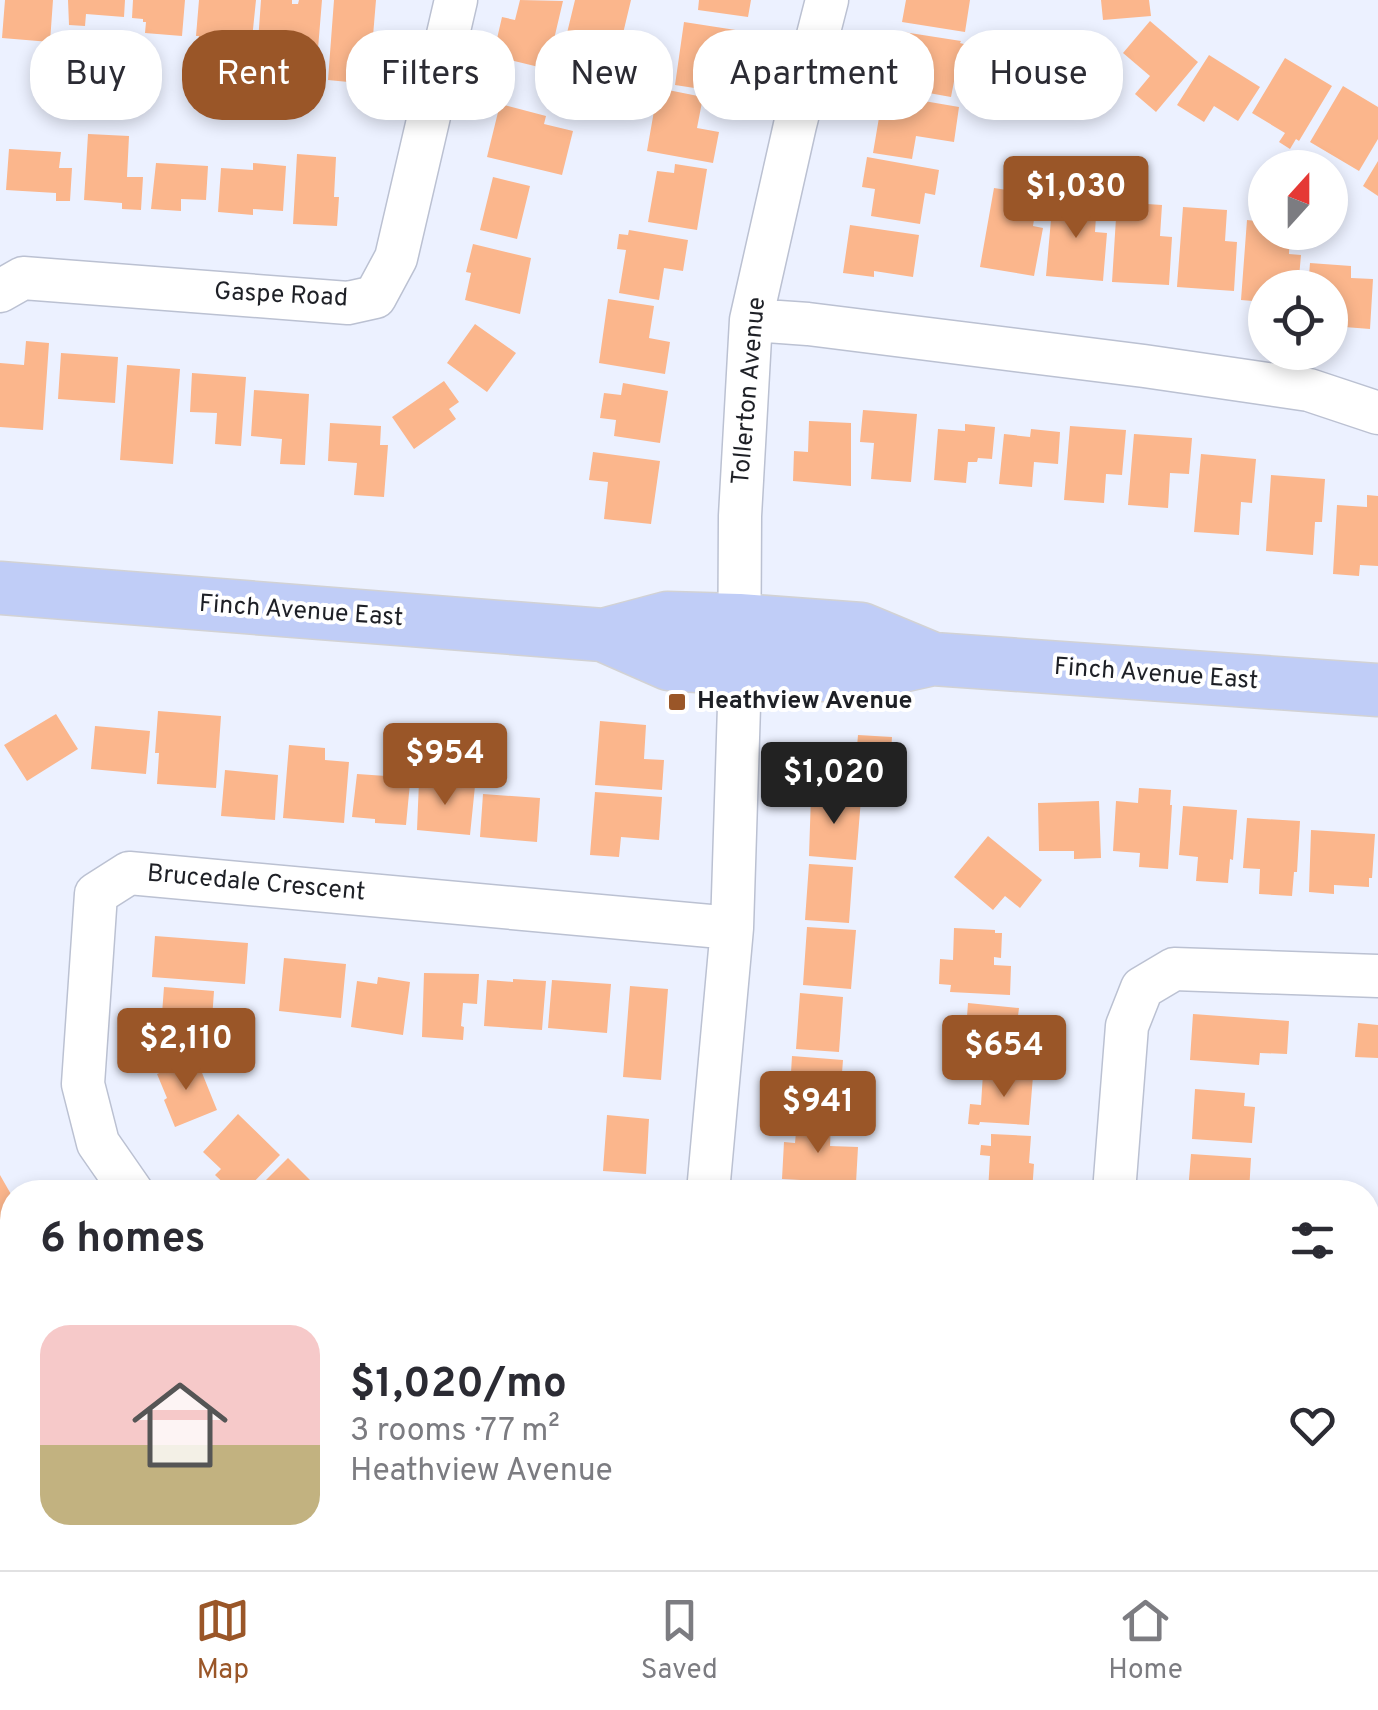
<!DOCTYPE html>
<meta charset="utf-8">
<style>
body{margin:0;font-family:Overpass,sans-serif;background:#f7f7f7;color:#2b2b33;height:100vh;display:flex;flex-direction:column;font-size:38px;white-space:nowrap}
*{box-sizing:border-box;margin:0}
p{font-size:32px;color:#7c7c81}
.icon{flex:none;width:55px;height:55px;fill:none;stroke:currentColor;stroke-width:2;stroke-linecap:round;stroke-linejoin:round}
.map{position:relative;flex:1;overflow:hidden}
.panel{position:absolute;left:0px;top:1180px;width:1380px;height:390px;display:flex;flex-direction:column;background:#fff;border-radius:40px 40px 0 0;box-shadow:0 5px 15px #0003}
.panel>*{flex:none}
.guide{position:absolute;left:30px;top:30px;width:1320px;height:90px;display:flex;gap:20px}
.needle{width:65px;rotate:21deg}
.controls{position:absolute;left:1248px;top:150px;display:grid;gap:20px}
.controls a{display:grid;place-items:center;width:100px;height:100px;border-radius:50%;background:#fff;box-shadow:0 5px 15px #0003;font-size:50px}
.price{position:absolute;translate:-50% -85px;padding:0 22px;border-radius:10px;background:#9a5628;color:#fff;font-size:32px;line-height:65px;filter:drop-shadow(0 2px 5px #0008)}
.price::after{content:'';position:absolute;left:50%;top:60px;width:30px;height:22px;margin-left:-15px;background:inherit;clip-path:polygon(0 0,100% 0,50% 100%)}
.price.on{background:#222;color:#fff}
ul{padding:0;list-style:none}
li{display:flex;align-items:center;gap:30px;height:250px;padding:0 40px}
li span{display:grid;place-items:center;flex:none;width:280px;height:200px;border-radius:30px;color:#555}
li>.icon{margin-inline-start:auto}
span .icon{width:120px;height:120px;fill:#fffc;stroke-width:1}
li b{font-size:42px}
h2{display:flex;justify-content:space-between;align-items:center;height:120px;padding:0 40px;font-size:42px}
.tag{padding:0 35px;border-radius:40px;background:#fff;box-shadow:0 5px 15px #0003;font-size:35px;line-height:90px}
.tag.on{background:#9a5628;color:#fff}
.tab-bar{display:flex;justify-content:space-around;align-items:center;height:140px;border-top:2px solid #e1e1e2;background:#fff;font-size:28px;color:#7c7c81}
.tab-bar a{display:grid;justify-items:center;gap:5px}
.tab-bar .on{color:#9a5628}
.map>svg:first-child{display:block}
.forest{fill:#a2b6f8}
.building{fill:#fbb68c}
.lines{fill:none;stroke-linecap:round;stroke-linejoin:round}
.minor-casing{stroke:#bbc1d2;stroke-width:45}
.major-casing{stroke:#d2d2d4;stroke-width:55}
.minor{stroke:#fff;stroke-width:42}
.major{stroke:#c0cdf7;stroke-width:52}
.poi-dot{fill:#9a5628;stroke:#fff;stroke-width:4}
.labels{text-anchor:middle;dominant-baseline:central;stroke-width:8;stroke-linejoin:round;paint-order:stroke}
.street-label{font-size:25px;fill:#1e2026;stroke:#fff}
.poi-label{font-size:25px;font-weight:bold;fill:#1e2026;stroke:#fff;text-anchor:start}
</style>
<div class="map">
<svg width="1378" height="1570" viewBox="0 0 1378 1570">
<rect width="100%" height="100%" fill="#ecf1ff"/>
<!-- forest -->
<path class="forest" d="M0 1373 12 1388V1558H163L174 1570H0Z"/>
<!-- building -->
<path class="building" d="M5 0H53L50 42 2 38Z
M68 0H125L124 17 86 14 85 26 69 25Z
M133 0H185L182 36 145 33 146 22H143V19L132 18Z
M199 0H256L252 39 238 38 237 46 221 44V50L197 49 199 36H196Z
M261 0H292V4H298L299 0H322L317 61 311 60 310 65 291 63V58L257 56Z
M334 0H376L369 84 328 80Z
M520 0 563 1 547 69 493 56 502 17 515 20Z
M575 0H631L620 46 609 43 602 72 560 62Z
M699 0H751L748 17 698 10Z
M906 0H970L965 32 902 22Z
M1101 0H1149L1151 16 1103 20Z
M1150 21 1198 62 1156 112 1135 94 1150 76 1123 53Z
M684 22 742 31 737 63 719 60 714 91 675 85Z
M897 31 961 41 960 43 975 47 971 69 964 68V73L956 71 951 97 901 88 906 63 892 61Z
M1209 55 1260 87 1238 121 1214 106 1204 122 1177 105Z
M1285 58 1332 86 1299 141 1296 139 1290 149 1279 142 1285 133 1252 113Z
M1343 86 1378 107V139L1359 171 1310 142Z
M658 88 703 97 697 128 719 132 713 163 647 151Z
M883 94 959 107 954 142 916 136 912 159 873 153Z
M500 104 546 116 544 124 573 131 562 175 487 157Z
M88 134 129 136 127 177H143L141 210 122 209V203L84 200Z
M9 149 61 152 59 168H72L70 201H56V193L6 190Z
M297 154 336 157 334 197H339L337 226 293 224Z
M867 157 939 170 935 195 925 193 920 224 871 216 875 189 862 187Z
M1378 161V196L1363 186Z
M156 163 208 166 206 200 181 199V211L151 209Z
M253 163 286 166 283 211 253 209V215L218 212 221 168 253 170Z
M675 164 707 169 697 230 648 222 657 171 674 173Z
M493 177 530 186 517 239 480 230Z
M994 188 1038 195 1033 226 1043 228 1034 276 980 267Z
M1053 197 1097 201 1095 232 1107 233 1103 281 1046 276Z
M1117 202 1162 205 1160 236 1172 237 1169 285 1112 282Z
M1183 207 1227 210 1225 241 1237 242 1234 291 1177 287Z
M1247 220 1265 222V232H1290L1289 254 1301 255 1298 288H1265V302L1241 300Z
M850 225 919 235 913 277 874 271V277L843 273Z
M629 230 688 240 683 271 664 268 659 300 619 293 626 250 617 249 619 234 628 235Z
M473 244 531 258 520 314 465 300 471 273 466 272Z
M1310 263 1351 266V278L1373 279 1370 329 1332 326 1330 288H1308Z
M608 299 654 306 649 338 670 342 665 374 599 363Z
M475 324 516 353 487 392 447 363Z
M26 341 49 343 43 430 0 427V363L24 365Z
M61 353 118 357 115 403 58 399Z
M127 365 180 369 173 464 120 460Z
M192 373 246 377 241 446 215 444 217 413 190 412Z
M444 381 459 402 449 409 456 419 414 449 392 417Z
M623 383 668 391 660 443 614 436 616 420 600 418 604 393 621 395Z
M254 390 309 394 305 465 280 464 282 439 251 436Z
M863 410 917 414 911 482 871 479 874 443 860 442Z
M809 421 851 423V486L793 481 794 451 808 452Z
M330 423 381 426 380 445H388L384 497 354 495 357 463 328 461Z
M965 424 995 427 992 459 978 458 977 462H968L966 483 934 480 938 429 965 431Z
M1070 426 1126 430 1122 475 1106 474 1104 503 1064 500Z
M1031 429 1060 432 1058 464 1034 462 1032 487 999 484 1004 434 1030 437Z
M1134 434 1192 438 1189 474 1170 473 1168 508 1128 505Z
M593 452 660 461 651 524 604 519 608 482 589 480Z
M1201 454 1256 459 1252 503 1241 502 1239 535 1194 532Z
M1271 475 1325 479 1322 522H1315L1313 555 1266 551Z
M1367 495 1378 496V566L1360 565 1359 576 1333 574 1337 505 1367 507Z
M158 711 221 716 216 788 157 784 159 753H155Z
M56 714 78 749 27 781 4 745Z
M600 721 646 725 644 759 664 760 662 790 595 785Z
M95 726 150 731 146 774 91 769Z
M858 735 892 737 888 796 810 790 812 754 856 758Z
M289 745 325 748V760L349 762 344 823 283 818Z
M387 761 412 762 406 825 375 823V819L352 817 357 774 386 776Z
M225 770 278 775 275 820 221 816Z
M419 781 475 786 470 835 417 830Z
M1139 788 1171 790 1170 805H1172L1168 869 1139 867 1140 853 1113 851 1116 801 1138 803Z
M595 792 662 797 659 840 621 837 619 857 590 855Z
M483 794 540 798 537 842 480 837Z
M811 795 861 799 856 860 809 856Z
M1099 801 1101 858 1074 859V851H1039L1038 803Z
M1183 806 1237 810 1233 860 1230 859 1228 883 1196 881 1198 857 1179 855Z
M1247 818 1300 821 1297 872H1294L1292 896 1259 894 1260 869 1243 868Z
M1311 830 1375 834 1372 878H1369V887L1334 885V894L1309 892Z
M988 836 1042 880 1020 908 1005 896 993 910 954 877Z
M809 864 853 867 849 923 805 920Z
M807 927 856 930 851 989 803 985Z
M954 928 995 930V933H1002L1001 958 994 957V965L1011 966 1010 995 950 992 951 985 939 984 940 959 953 960Z
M155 936 248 943 245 984 152 977Z
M284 958 346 964 341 1018 279 1011Z
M424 973 479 974 477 1004 463 1003 461 1026 464 1027 463 1040 422 1037Z
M378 977 410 982 403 1035 351 1027 357 981 377 984Z
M513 979 546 981 542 1030 484 1026 487 980 513 982Z
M552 980 611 984 607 1033 548 1028Z
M630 986 668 989 661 1080 623 1077Z
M164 987 214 991 210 1049 151 1045 153 1014H162Z
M800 993 843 997 839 1052 796 1049Z
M968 1003 1019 1008 1017 1024 1040 1026 1036 1063 964 1057Z
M1193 1014 1289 1021 1287 1054 1260 1053 1259 1065 1190 1060Z
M1358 1023 1378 1025V1058L1355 1057Z
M792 1056 843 1060 840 1099H853L852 1117 792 1115 794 1090 790 1089Z
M196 1058 217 1110 175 1127 164 1100 167 1098 157 1074Z
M983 1073 1033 1076 1029 1125 980 1122 979 1125 968 1124 970 1104 981 1105Z
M1195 1089 1245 1093 1244 1106 1255 1107 1252 1143 1192 1139Z
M238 1114 280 1155 244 1192H233L215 1175 221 1169 203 1152Z
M607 1115 649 1119 646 1174 603 1171Z
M797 1121 831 1123 830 1146 858 1147 856 1183 782 1179 784 1142 795 1143Z
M991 1134 1031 1136 1029 1163 1034 1164 1032 1192H988L990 1156 980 1155 981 1145 991 1146Z
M1191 1154 1251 1158 1249 1192H1188Z
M288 1158 310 1180 298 1192H254Z
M0 1175 12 1196V1255L4 1260 0 1255Z
M591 1180 634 1183 633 1192H590Z
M784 1184 834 1188V1192H783Z
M1375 1339H1378V1400H1371Z
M1369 1512H1378V1556H1368Z
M304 1558H387L397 1567 395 1570H311L301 1561Z
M755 1558H829L828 1568 755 1562Z
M927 1558H1005L1004 1570 946 1567V1570H926Z
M1165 1558H1213L1212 1565H1205L1204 1570H1160V1564H1165Z"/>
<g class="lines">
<!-- minor casing -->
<g class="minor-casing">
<path id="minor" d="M0 291 23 278 348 303 375 297 396 258 456 0
M751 320 808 324 1144 366 1309 390 1378 413
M132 1192 98 1143 83 1084 96 894 129 873 732 928
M708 1192 732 928 739 706 740 516 751 320 795 125 827 0
M1114 1192 1127 1026 1142 988 1174 969 1378 976
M496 1558 509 1570
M673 1570 674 1558
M1083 1570 1084 1558"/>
</g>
<!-- major casing -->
<g class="major-casing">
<path id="major" d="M0 588 603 635 669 664 852 677 933 659 1378 690
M603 635 667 618 739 620 861 629 933 659"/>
</g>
<!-- minor -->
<use href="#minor" class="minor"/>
<!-- major -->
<use href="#major" class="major"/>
</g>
<!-- markers -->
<rect class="poi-dot" x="667" y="692" width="20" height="20" rx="5"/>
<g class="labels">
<!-- street labels -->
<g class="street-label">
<text transform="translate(281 296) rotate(3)">Gaspe Road</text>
<text transform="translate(750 391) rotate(-85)">Tollerton Avenue</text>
<text transform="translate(301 612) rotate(4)">Finch Avenue East</text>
<text transform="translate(1156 675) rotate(4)">Finch Avenue East</text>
<text transform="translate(256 884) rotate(5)">Brucedale Crescent</text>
</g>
<!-- poi labels -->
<g class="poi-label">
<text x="697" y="702">Heathview Avenue</text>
</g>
</g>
</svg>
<div class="controls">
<a><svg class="needle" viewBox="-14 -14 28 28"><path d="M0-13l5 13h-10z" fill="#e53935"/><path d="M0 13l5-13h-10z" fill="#7c7c81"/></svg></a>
<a><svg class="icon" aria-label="locate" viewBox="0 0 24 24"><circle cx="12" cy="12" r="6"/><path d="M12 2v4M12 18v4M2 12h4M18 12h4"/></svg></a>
</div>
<b class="price" style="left:1076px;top:241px">$1,030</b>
<b class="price" style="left:445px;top:808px">$954</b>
<b class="price on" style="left:834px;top:827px">$1,020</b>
<b class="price" style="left:186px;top:1093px">$2,110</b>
<b class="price" style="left:1004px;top:1100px">$654</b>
<b class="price" style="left:818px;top:1156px">$941</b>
<div class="guide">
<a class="tag">Buy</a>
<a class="tag on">Rent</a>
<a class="tag">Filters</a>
<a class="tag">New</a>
<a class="tag">Apartment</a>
<a class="tag">House</a>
</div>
<section class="panel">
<h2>6 homes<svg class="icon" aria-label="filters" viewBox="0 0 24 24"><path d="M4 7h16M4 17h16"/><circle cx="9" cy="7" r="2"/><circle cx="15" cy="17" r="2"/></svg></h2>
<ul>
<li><span style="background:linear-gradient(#f6c9c9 60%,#c2b280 0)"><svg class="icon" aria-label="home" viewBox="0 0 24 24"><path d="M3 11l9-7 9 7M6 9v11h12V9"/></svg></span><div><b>$1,020/mo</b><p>3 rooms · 77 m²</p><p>Heathview Avenue</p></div><svg class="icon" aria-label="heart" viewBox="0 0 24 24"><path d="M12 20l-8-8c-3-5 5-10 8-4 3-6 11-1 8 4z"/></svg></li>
</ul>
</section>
</div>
<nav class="tab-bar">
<a class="on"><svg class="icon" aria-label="map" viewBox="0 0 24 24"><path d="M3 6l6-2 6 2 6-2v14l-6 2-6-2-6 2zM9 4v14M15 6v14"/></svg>Map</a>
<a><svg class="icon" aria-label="saved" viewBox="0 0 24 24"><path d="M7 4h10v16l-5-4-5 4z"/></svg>Saved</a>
<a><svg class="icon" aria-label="home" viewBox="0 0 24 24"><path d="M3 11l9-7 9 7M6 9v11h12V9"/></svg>Home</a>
</nav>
